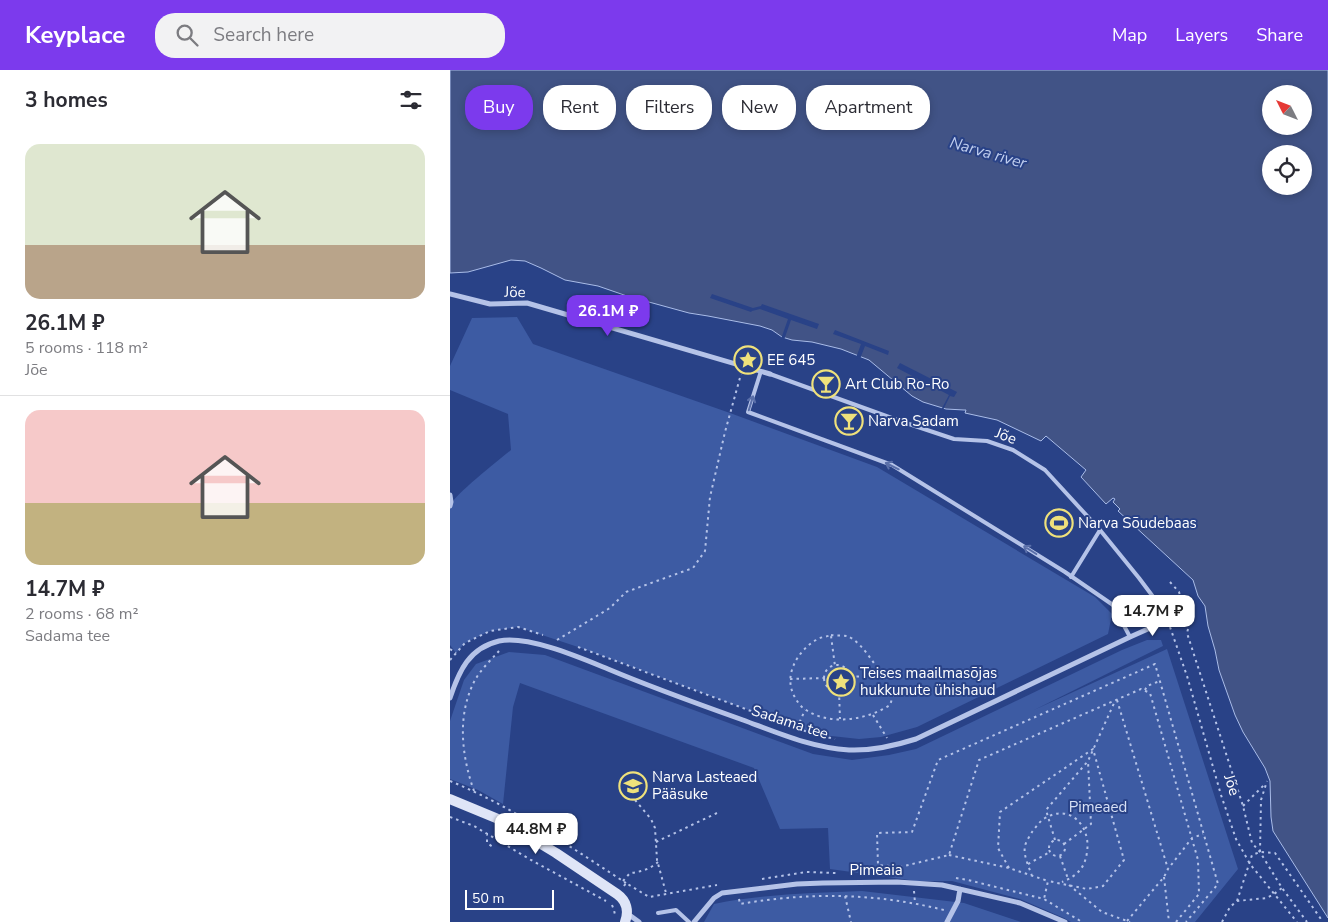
<!DOCTYPE html>
<meta charset="utf-8">
<style>
body{margin:0;font-family:"Nunito Sans",sans-serif;background:#f2f2f3;color:#2b2b33;height:100vh;display:flex;flex-direction:column;font-size:19px;white-space:nowrap}
*{box-sizing:border-box;margin:0}
p{font-size:16px;color:#7c7c81}
.icon{flex:none;width:28px;height:28px;fill:none;stroke:currentColor;stroke-width:2;stroke-linecap:round;stroke-linejoin:round}
.map{position:relative;flex:1;overflow:hidden}
.details{display:flex;flex-direction:column;background:#fff;width:450px}
.details>*{flex:none}
.guide{position:absolute;left:15px;top:15px;width:475px;height:45px;display:flex;gap:10px}
.needle{width:32px;rotate:312deg}
.fabs{position:absolute;left:812px;top:15px;display:grid;gap:10px}
.fabs a{display:grid;place-items:center;width:50px;height:50px;border-radius:50%;background:#fff;box-shadow:0 2px 8px #0003;font-size:25px}
.scale{position:absolute;left:15px;bottom:12px;width:89px;box-sizing:border-box;padding-left:5px;border:2px solid #fff;border-top:0;font-size:14px;line-height:18px;white-space:nowrap;color:#fff;-webkit-text-stroke:4px #294287;paint-order:stroke}
.price{position:absolute;translate:-50% -42px;padding:0 11px;border-radius:10px;background:#fff;color:#222;font-size:16px;line-height:32px;filter:drop-shadow(0 1px 2px #0008)}
.price::after{content:'';position:absolute;left:50%;top:30px;width:15px;height:11px;margin-left:-8px;background:inherit;clip-path:polygon(0 0,100% 0,50% 100%)}
.price.selected{background:#7c3aed;color:#fff}
ul{padding:0;list-style:none}
li{display:grid;align-content:center;gap:10px;height:265px;padding:0 25px}
li+li{border-top:1px solid #e1e1e2}
li span{display:grid;place-items:center;height:155px;border-radius:15px;color:#555}
li>.icon{margin-inline-start:auto}
span .icon{width:90px;height:90px;fill:#fffc;stroke-width:1}
li b{font-size:21px}
h2{display:flex;justify-content:space-between;align-items:center;height:60px;padding:0 25px;font-size:21px}
.chip{padding:0 18px;border-radius:20px;background:#fff;box-shadow:0 2px 8px #0003;font-size:18px;line-height:45px}
.chip.selected{background:#7c3aed;color:#fff}
header{display:flex;align-items:center;gap:30px;box-sizing:border-box;height:70px;padding:0 25px;background:#7c3aed;color:#fff}
header strong{font-size:24px}
nav{display:flex;gap:28px;margin-inline-start:auto;font-size:18px}
.search{width:350px;height:45px;background:#f2f2f3;display:flex;align-items:center;gap:12px;box-sizing:border-box;padding:0 18px;border-radius:20px;color:#7c7c81;font-size:19px}
main{display:flex;flex:1;min-height:0}
.map>svg:first-child{display:block}
.green{fill:#3d5ba3}
.water{fill:#415386;stroke:#a9bce8;fill-rule:evenodd}
.pier{fill:#294287}
.lines{fill:none;stroke-linecap:round;stroke-linejoin:round}
.path{stroke:#b5c3e8;stroke-width:2;stroke-dasharray:2.5 4;stroke-linecap:butt}
.lane{stroke:#b5c3e8;stroke-width:4}
.street{stroke:#b5c3e8;stroke-width:5}
.secondary{stroke:#dfe5f7;stroke-width:10}
.oneway{stroke:#5a6fa9}
.labels{text-anchor:middle;dominant-baseline:central;stroke-width:4;stroke-linejoin:round;paint-order:stroke}
.street-label{font-size:15px;fill:#fff;stroke:#294287}
.poi-label{font-size:15px;fill:#fff;stroke:#294287;text-anchor:start}
.park-label{font-size:15px;fill:#d8e1f6;stroke:#294287}
.water-label{font-size:16px;font-style:italic;fill:#c0ceef;stroke:#294287}
</style>
<header>
<strong>Keyplace</strong>
<div class="search"><svg class="icon" aria-label="search" viewBox="0 0 24 24"><circle cx="10" cy="10" r="6"/><path d="M15 15l6 6"/></svg>Search here</div>
<nav><a>Map</a><a>Layers</a><a>Share</a></nav>
</header>
<main>
<section class="details">
<h2>3 homes<svg class="icon" aria-label="filters" viewBox="0 0 24 24"><path d="M4 7h16M4 17h16"/><circle cx="9" cy="7" r="2"/><circle cx="15" cy="17" r="2"/></svg></h2>
<ul>
<li><span style="background:linear-gradient(#dfe7d0 65%,#b9a48a 0)"><svg class="icon" aria-label="home" viewBox="0 0 24 24"><path d="M3 11l9-7 9 7M6 9v11h12V9"/></svg></span><div><b>26.1M ₽</b><p>5 rooms · 118 m²</p><p>Jõe</p></div></li>
<li><span style="background:linear-gradient(#f6c9c9 60%,#c2b280 0)"><svg class="icon" aria-label="home" viewBox="0 0 24 24"><path d="M3 11l9-7 9 7M6 9v11h12V9"/></svg></span><div><b>14.7M ₽</b><p>2 rooms · 68 m²</p><p>Sadama tee</p></div></li>
</ul>
</section>
<div class="map">
<svg width="878" height="852" viewBox="0 0 878 852">
<rect width="100%" height="100%" fill="#294287"/>
<!-- green -->
<path class="green" d="M67 247 83 274 280 343 427 397 645 527 662 544 658 564 467 657 431 667 409 669 363 664 134 579 68 557 40 561 15 573 6 583 0 575V436C4 425 49 390 61 380L58 344 0 320V296L22 248Z
M697 570H711L713 576 584 640 717 579 788 799 745 852H621L614 848 570 829 502 811H466L380 799 378 758 330 759 304 698 70 613 63 637 53 734 28 720 0 709V651L14 610 26 594 59 582 95 585 363 684 402 690 439 685 466 679 672 580Z
M412 821 514 833 571 852H254L264 834C313 824 362 823 412 821Z"/>
<!-- water -->
<path class="water" d="M0 0H878V848L823 761 821 747 820 711 815 698 793 662 785 645 769 600 765 580 758 556 755 536 748 526 743 510 668 441 670 439 663 432 665 429 663 428 656 434 631 407 636 400 596 366 591 371 547 350 515 343 516 340H514L496 339 473 332 462 326 419 290 391 279 362 272 342 270 332 267 322 260 310 256 258 246 239 243 177 226 148 216 115 210 91 198 75 191 61 190 18 202 0 203ZM821 24H854V56H821ZM821 84H854V116H821Z"/>
<!-- pier -->
<path class="pier" d="M262 224 303 238 311 236 312 234 369 254 367 259 341 250 334 270 331 269 338 249 310 239 302 241 301 242 260 228Z
M385 260 439 281 438 285 415 276 410 289 406 288 411 274 383 264Z
M450 293 507 322 504 327 500 326 493 340H491L499 325 447 298Z"/>
<g class="lines">
<!-- path -->
<path class="path" d="M720 512 729 522 739 555 737 563 793 736 802 773 810 782 832 818 857 852
M717 535 732 531
M680 550 703 539
M720 557 737 606 771 725 786 769 800 794 847 852
M381 565C385 566 392 565 397 566 414 572 435 610 443 626L440 635C417 650 380 656 356 640 352 638 348 633 346 629 332 608 346 582 366 570 370 567 376 567 381 565Z
M381 566 385 596
M107 570 160 538 176 522 243 498 255 481 260 427 275 362 291 304
M128 577 363 664 385 669
M0 579 6 583
M0 590 15 573 40 561 68 557 93 565
M374 608a13 13 0 1 1 26 0a13 13 0 1 1-26 0Z
M400 607 432 605
M340 609 375 608
M695 620 697 616 710 611
M389 621 390 649
M667 630 718 799
M423 645 437 668
M347 658 355 640
M0 711C63 737 119 776 176 813
M24 721C12 687 7 648 23 614 29 601 40 591 49 581
M185 730 201 749 205 758 207 790 216 823
M793 736 816 713
M0 747 24 756 81 790 156 831
M37 763V773L43 777
M599 778a8 8 0 1 1 16 0a8 8 0 1 1-16 0Z
M605 770 596 740 638 691 665 631
M206 772 267 743
M614 774 641 754 638 691
M810 782 811 730 817 711
M499 785 559 798 598 811 594 829
M610 786 618 809
M578 794 600 782
M428 796 429 800 446 801V803
M559 798 548 778 550 742 643 679 674 790 653 816 637 819 598 811
M582 806C579 797 573 785 575 776 576 771 580 766 582 762 586 757 590 751 595 748 621 733 641 757 637 782 635 798 627 806 612 812
M714 807 719 852
M506 808 518 810 594 829 632 852
M312 809 356 802 386 803
M173 811 180 803C191 802 200 799 208 792
M619 815 652 842 680 852
M174 816 176 813 199 827 267 815
M464 821 465 833
M395 826 401 852
M289 829 290 834C359 822 426 823 494 840
M787 831 802 785 810 782 825 783 873 852
M162 835 164 840 165 845
M677 851 714 807 718 799 742 768 753 764
M726 852 749 824 748 790 700 623 691 619 529 690 499 785 450 797 428 795 427 763 462 762 488 690 705 594 768 814 736 852
M772 852 780 837 787 831 817 828 824 824 832 818"/>
<!-- lane -->
<path class="lane" d="M311 301 298 342 442 395 615 502 663 535 680 567
M320 304 450 351 504 369 537 371 563 380 595 400 650 460 689 508 710 536 718 550
M621 507 650 460
M208 843 226 840 239 852"/>
<!-- street -->
<path class="street" d="M0 224 40 234 77 233 320 304
M0 425 1 432 0 436
M0 628C9 601 19 578 49 571 78 565 131 588 158 599 203 618 248 634 293 650 328 663 362 678 399 680 422 681 444 676 466 669L680 567 718 550
M178 844 189 852
M244 852 264 828 272 823 347 814 373 813 447 812 492 815 570 833 615 852
M497 852 508 831 510 819"/>
<!-- secondary -->
<path class="secondary" d="M0 729 53 751 106 783 167 824C177 831 179 841 175 852"/>
</g>
<!-- one-way arrows -->
<defs><path id="oneway-shaft" d="M-6 0H5M1.5-3L5.5 0L1.5 3" fill="none" stroke-width="1.6" stroke-linecap="round" stroke-linejoin="round" transform="scale(1.25)"/></defs>
<g class="oneway">
<use href="#oneway-shaft" transform="translate(301 333) rotate(-73)"/>
<use href="#oneway-shaft" transform="translate(442 396) rotate(-154)"/>
<use href="#oneway-shaft" transform="translate(580 480) rotate(-148)"/>
</g>
<!-- icons -->
<defs>
<g id="sight-ring" transform="scale(1.4375)"><circle r="9.5" fill="#294287" stroke="#efe17b" stroke-width="1.5"/><path d="M0-6L1.8-2.2L6-1.7L2.9 1.2L3.7 5.4L0 3.3L-3.7 5.4L-2.9 1.2L-6-1.7L-1.8-2.2Z" fill="#efe17b"/></g>
<g id="bar-ring" transform="scale(1.4375)"><circle r="9.5" fill="#294287" stroke="#efe17b" stroke-width="1.5"/><path d="M-6-5H6L.8 .8V4.5H3.5V6h-7V4.5H-.8V.8Z" fill="#efe17b"/></g>
<g id="stadium-ring" transform="scale(1.4375)"><circle r="9.5" fill="#294287" stroke="#efe17b" stroke-width="1.5"/><path d="M0-5a6.5 5 0 1 0 0 10a6.5 5 0 1 0 0-10ZM-3.5-1.8h7v3.6h-7Z" fill="#efe17b"/></g>
<g id="school-ring" transform="scale(1.4375)"><circle r="9.5" fill="#294287" stroke="#efe17b" stroke-width="1.5"/><path d="M0-5L7-2L0 1L-7-2ZM-4 1L0 2.5L4 1V4Q0 6-4 4Z" fill="#efe17b"/></g>
</defs>
<g fill-rule="evenodd">
<use href="#sight-ring" x="298" y="290"/>
<use href="#bar-ring" x="376" y="314"/>
<use href="#bar-ring" x="399" y="351"/>
<use href="#stadium-ring" x="609" y="453"/>
<use href="#sight-ring" x="391" y="612"/>
<use href="#school-ring" x="183" y="716"/>
</g>
<g class="labels">
<!-- street labels -->
<g class="street-label">
<text transform="translate(65 222) rotate(1)">Jõe</text>
<text transform="translate(556 366) rotate(21)">Jõe</text>
<text transform="translate(340 652) rotate(18)">Sadama tee</text>
<text transform="translate(782 715) rotate(73)">Jõe</text>
<text x="426" y="800">Pimeaia</text>
</g>
<!-- poi labels -->
<g class="poi-label">
<text x="317" y="290">EE 645</text>
<text x="395" y="314">Art Club Ro-Ro</text>
<text x="418" y="351">Narva Sadam</text>
<text x="628" y="453">Narva Sõudebaas</text>
<text x="410" y="603">Teises maailmasõjas<tspan x="410" dy="17">hukkunute ühishaud</tspan></text>
<text x="202" y="707">Narva Lasteaed<tspan x="202" dy="17">Pääsuke</tspan></text>
</g>
<!-- park labels -->
<g class="park-label">
<text x="648" y="737">Pimeaed</text>
</g>
<!-- water labels -->
<g class="water-label">
<text transform="translate(538 83) rotate(16)">Narva river</text>
</g>
</g>
</svg>
<div class="fabs">
<a><svg class="needle" viewBox="-14 -14 28 28"><path d="M0-13l5 13h-10z" fill="#e53935"/><path d="M0 13l5-13h-10z" fill="#7c7c81"/></svg></a>
<a><svg class="icon" aria-label="locate" viewBox="0 0 24 24"><circle cx="12" cy="12" r="6"/><path d="M12 2v4M12 18v4M2 12h4M18 12h4"/></svg></a>
</div>
<div class="scale">50 m</div>
<b class="price selected" style="left:158px;top:267px">26.1M ₽</b>
<b class="price" style="left:703px;top:567px">14.7M ₽</b>
<b class="price" style="left:86px;top:785px">44.8M ₽</b>
<div class="guide">
<a class="chip selected">Buy</a>
<a class="chip">Rent</a>
<a class="chip">Filters</a>
<a class="chip">New</a>
<a class="chip">Apartment</a>
</div>
</div>
</main>
